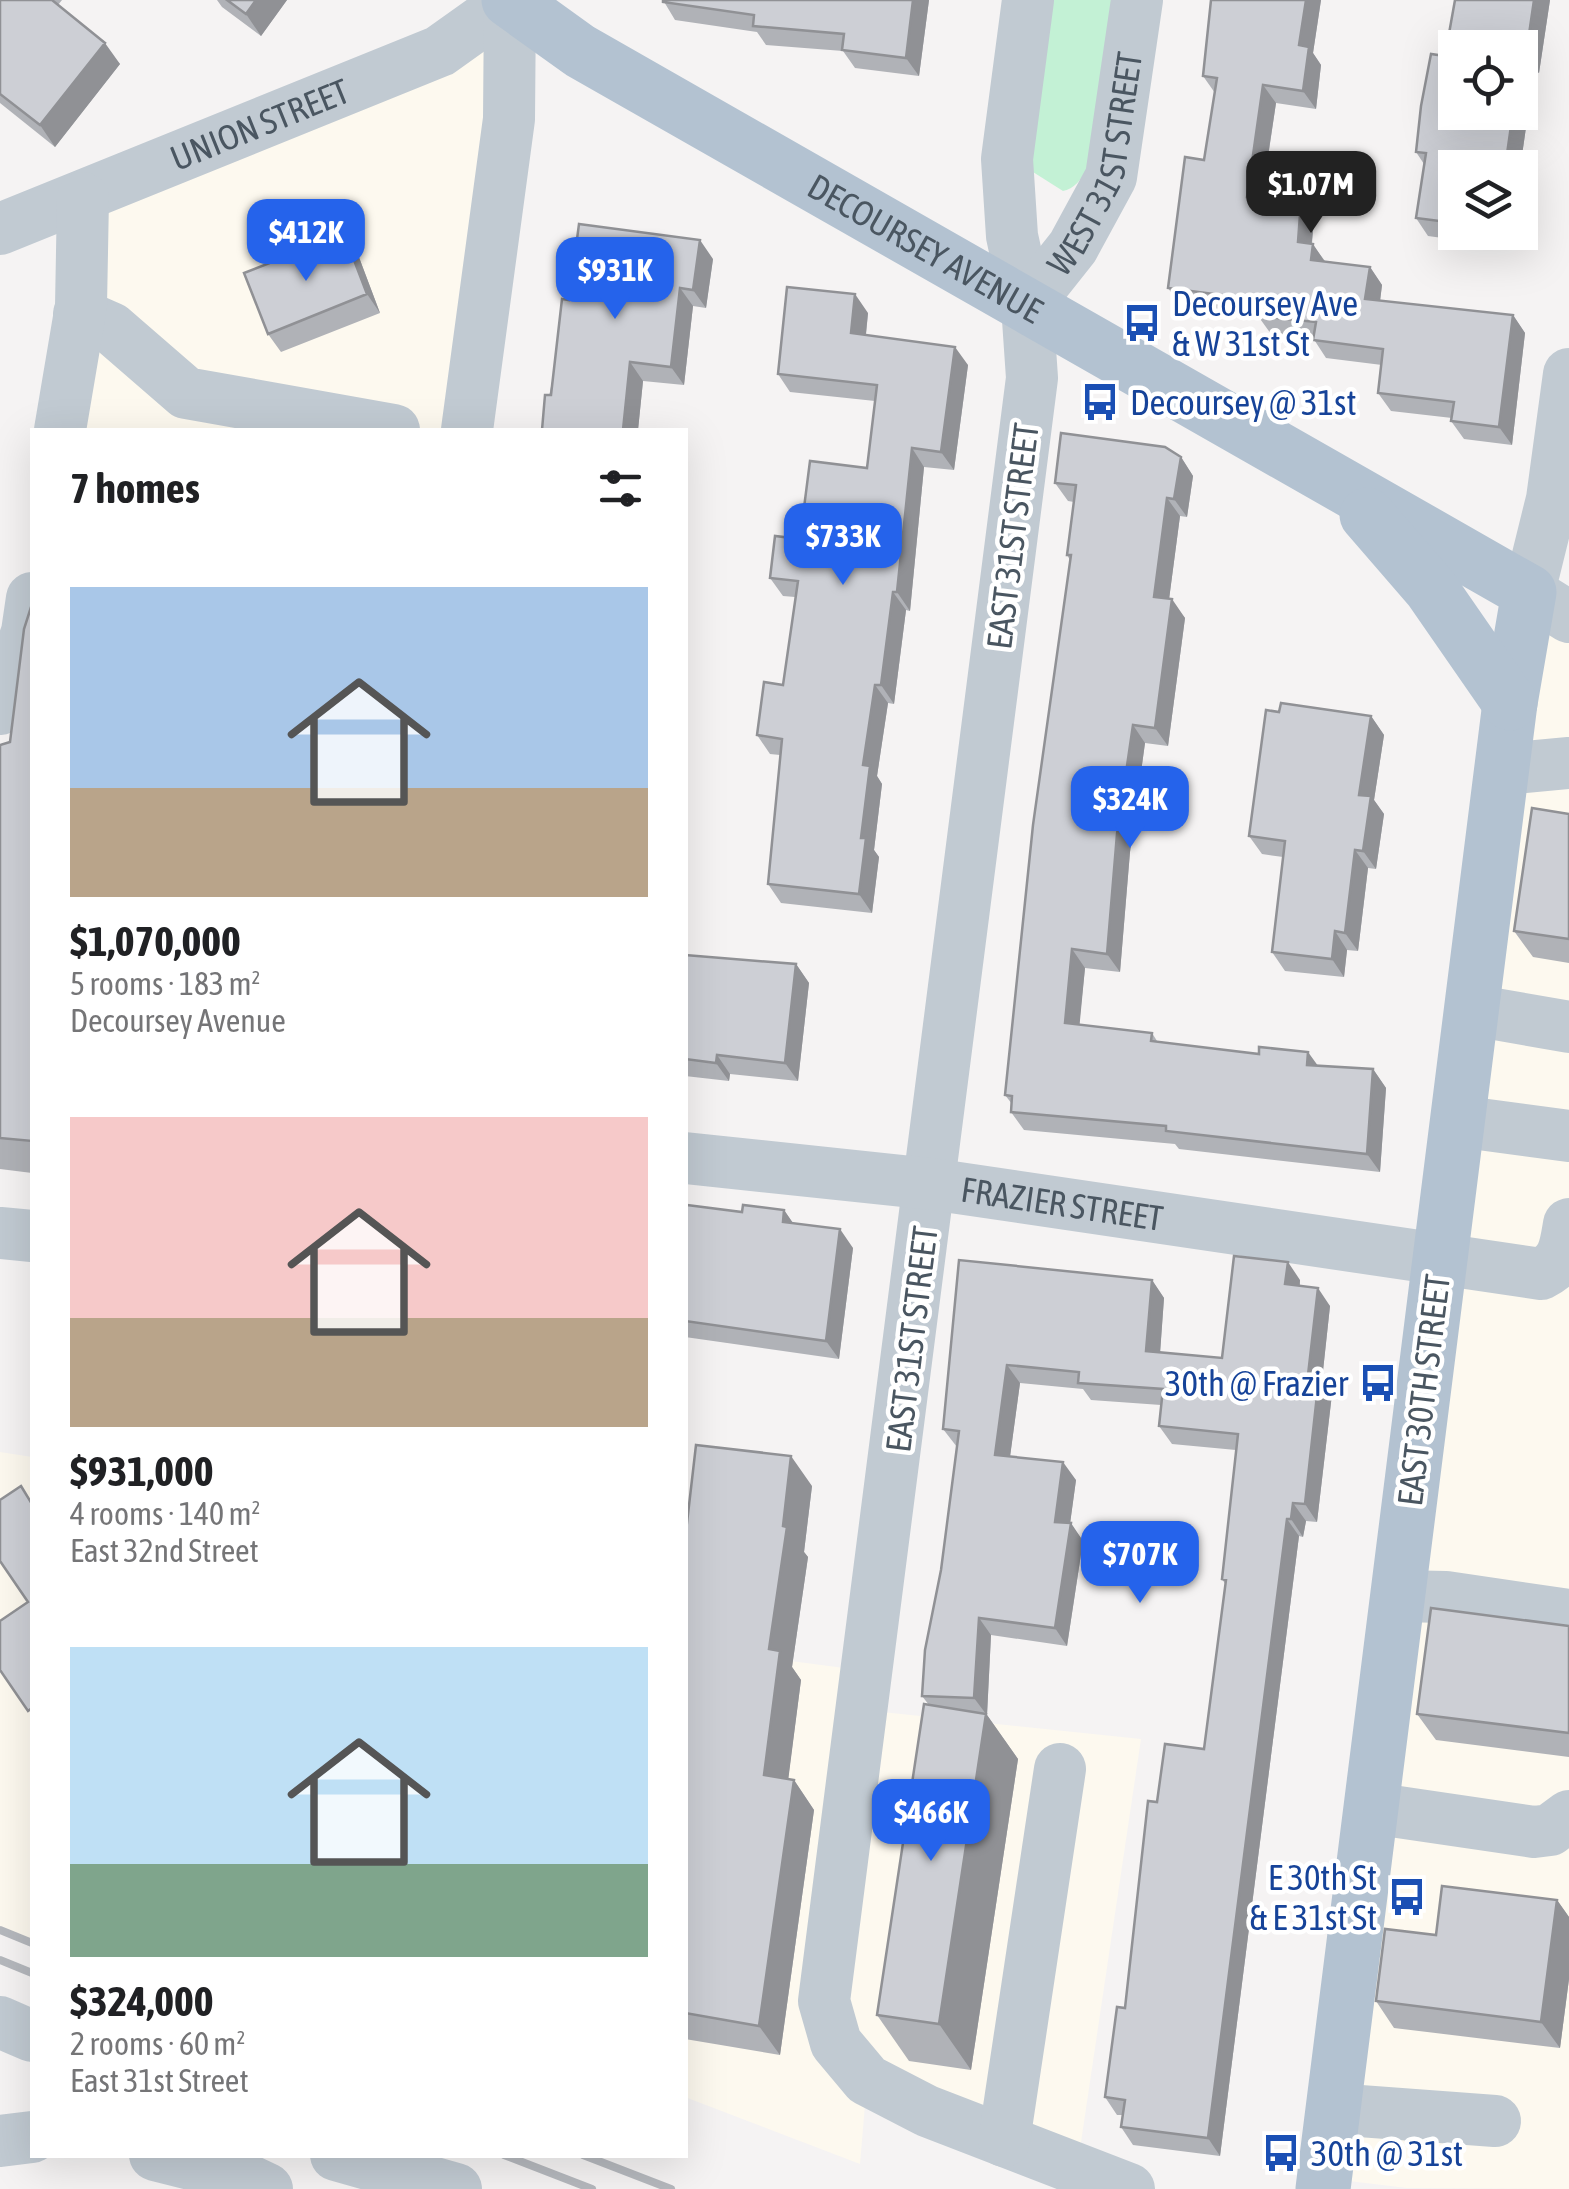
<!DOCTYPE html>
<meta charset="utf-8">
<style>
body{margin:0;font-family:"Asap Condensed",sans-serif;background:#f2f2f2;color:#202124;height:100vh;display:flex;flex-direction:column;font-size:38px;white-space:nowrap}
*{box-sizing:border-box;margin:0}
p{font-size:32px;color:#757577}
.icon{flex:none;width:55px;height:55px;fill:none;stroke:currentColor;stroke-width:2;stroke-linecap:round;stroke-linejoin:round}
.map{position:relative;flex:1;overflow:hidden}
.panel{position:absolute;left:30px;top:428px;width:658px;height:1730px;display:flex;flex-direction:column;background:#fff;border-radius:0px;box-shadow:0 10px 40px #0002}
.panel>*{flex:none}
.tools{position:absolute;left:1438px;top:30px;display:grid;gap:20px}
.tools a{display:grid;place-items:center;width:100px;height:100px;border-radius:0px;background:#fff;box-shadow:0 10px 40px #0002;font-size:50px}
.price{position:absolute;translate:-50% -85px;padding:0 22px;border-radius:20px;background:#2563eb;color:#fff;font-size:32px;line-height:65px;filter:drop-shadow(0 2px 5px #0008)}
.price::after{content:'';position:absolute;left:50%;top:60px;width:30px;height:22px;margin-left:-15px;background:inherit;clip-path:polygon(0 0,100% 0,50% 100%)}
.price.current{background:#222;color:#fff}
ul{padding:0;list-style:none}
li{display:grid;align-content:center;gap:20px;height:530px;padding:0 40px}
li span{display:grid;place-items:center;height:310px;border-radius:0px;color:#555}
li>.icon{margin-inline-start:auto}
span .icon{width:180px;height:180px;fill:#fffc;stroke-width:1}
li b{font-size:42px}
h2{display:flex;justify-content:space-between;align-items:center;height:120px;padding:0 40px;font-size:42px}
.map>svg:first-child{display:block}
.commercial{fill:#fdf9ef}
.green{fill:#c3f1d5}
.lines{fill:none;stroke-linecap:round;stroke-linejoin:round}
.minor{stroke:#c1cad2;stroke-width:52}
.major{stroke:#b3c2d1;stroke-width:55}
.rail{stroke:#b5b8bd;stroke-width:8}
.wall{fill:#b0b2b7}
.shaded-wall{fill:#909195}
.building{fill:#cdcfd5;stroke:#909195;stroke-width:2.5}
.labels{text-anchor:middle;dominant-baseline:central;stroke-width:9;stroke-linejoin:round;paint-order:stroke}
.street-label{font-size:35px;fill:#4a5661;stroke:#fff}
.transit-label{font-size:35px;fill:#164399;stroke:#fff;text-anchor:start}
</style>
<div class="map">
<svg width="1569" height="2189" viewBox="0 0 1569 2189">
<rect width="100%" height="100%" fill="#f5f3f3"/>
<!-- commercial -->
<path class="commercial" d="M510 1 467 430H60L83 198Z
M1529 592 1569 617V2189L1407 2188 1324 2178Z
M0 1452 32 1457V1943L0 1930Z
M685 1647 867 1671 863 1710 1141 1739 1077 2169 867 2081 860 2164 685 2097Z"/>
<!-- green -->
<path class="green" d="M1047 0H1116C1111 39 1107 185 1063 191L1033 172 1028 153Z"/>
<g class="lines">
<!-- minor -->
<g class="minor">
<path d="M1028 0 1007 159 1012 236 1027 305 1032 378 824 2001 836 2043 867 2080 927 2111 1129 2189"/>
<path id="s1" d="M0 229 440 51 510 1"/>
<path id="s2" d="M1027 305 1073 247 1111 177 1137 0"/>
<path d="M79 314 111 328 186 393 394 430"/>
<path d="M1569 374 1552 499 1529 592 1569 617"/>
<path d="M60 430 81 306 83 198"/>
<path d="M467 430 509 119 510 0"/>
<path d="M0 709 27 632 32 598"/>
<path d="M1502 769 1569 763"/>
<path d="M1472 1010 1569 1027"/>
<path d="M1457 1121 1569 1136"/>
<path id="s3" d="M685 1158 931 1184 1541 1274C1564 1263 1565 1248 1569 1224"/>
<path d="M0 1233 32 1236"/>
<path d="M1398 1596 1446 1597 1569 1615"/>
<path d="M1371 1808 1534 1832 1550 1830 1569 1816"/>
<path d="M0 2022 32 2036"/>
<path d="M1333 2109 1495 2121"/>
<path d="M0 2141 32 2137"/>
<path d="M1004 2141 1060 1769"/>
<path d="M155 2155 242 2177 267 2189"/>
<path d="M336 2155 456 2189"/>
</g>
<!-- major -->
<g class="major">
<path id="s4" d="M509 0 580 51 1529 592 1510 703 1323 2189"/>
<path d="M1367 515 1431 589 1510 703"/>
</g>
<!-- rail -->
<path class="rail" d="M0 1930 32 1943
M0 1960 32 1973
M504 2155 592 2189
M583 2155 671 2189"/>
</g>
<!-- wall -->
<path class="wall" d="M0 0H62L58 5 120 64 55 147 0 103Z
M217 0H287L261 36 222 7Z
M663 0H929L919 76 855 68 843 51 766 45 757 32 675 20Z
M1211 0H1321L1313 53 1321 65 1316 109 1276 103 1262 198 1301 201 1314 219 1312 244 1325 261 1370 267 1382 285 1380 301 1513 315 1525 333 1512 445 1464 439 1451 421 1452 418 1391 411 1378 393 1382 365 1326 358 1313 338 1271 334 1258 316 1180 305 1168 288 1204 160 1215 93 1203 76Z
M1550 0 1539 73 1534 72 1520 169V168H1455V232H1511L1509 247 1428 236 1416 218 1424 164 1416 152 1445 56Z
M344 234 357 252 380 313 281 352 268 334Z
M713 259 706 308 693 306 684 385 643 381 638 430H542L569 300Z
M868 313 866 335 968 365 954 470 924 467 910 611 906 610 894 704 888 703 877 776 882 784 874 850 879 857 872 913 781 903 768 884 780 755 770 754 757 735 783 685 795 597 783 596 770 578 800 539 867 468 875 401 790 392 778 374Z
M1181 457 1193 476 1187 517 1180 516 1169 599 1185 618 1168 746 1145 743 1130 852 1120 972 1085 968 1079 1025 1152 1033 1157 1041 1318 1066 1373 1069 1386 1088 1380 1172 1179 1149 1175 1144 1024 1130 1011 1112 1012 1104 1005 1095 1070 560 1067 555 1074 502 1068 501 1055 483Z
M32 604V1173L0 1169V745L10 742Z
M1279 712 1371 716 1384 735 1374 800 1384 814 1376 869 1368 868 1358 951 1347 950 1344 977 1285 971 1272 952 1283 857 1262 854 1249 836Z
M1569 814V963L1533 957 1514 931Z
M685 955 796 964 809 983 798 1081 730 1074 729 1081 685 1076Z
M784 1210 793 1223 853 1248 839 1359 685 1337V1219L742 1212Z
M959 1260 1152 1280 1164 1298 1160 1352 1222 1358 1300 1280V1286L1330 1306 1322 1380 1332 1394 1317 1522 1306 1521 1303 1537 1299 1536 1220 2156 1133 2145 1121 2127 1123 2115H1117L1105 2097 1125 2008 1157 1802 1204 1749 1226 1585 1222 1579 1236 1450 1172 1444 1159 1426 1161 1405 1091 1400 1083 1389 1020 1383 1010 1456 1076 1480 1070 1523 1083 1541 1067 1646 991 1635 987 1715 1018 1759 971 2070 909 2061 877 2015 929 1705 922 1696 941 1570 957 1447 943 1429Z
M812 1486 804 1552 808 1557 792 1667 801 1680 788 1779 794 1780 814 1810 780 2055 685 2039V1540Z
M1569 1626V1757L1436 1740 1417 1714Z
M1557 1900 1569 1917V1979L1560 2048 1394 2028 1376 2001 1436 1935Z"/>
<!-- shaded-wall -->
<path class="shaded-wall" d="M256 0H287L261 36 246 14Z
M913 0H929L919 76 906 58Z
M1306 0H1321L1313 53 1321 65 1316 109 1303 91 1299 45Z
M1534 0H1550L1539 73 1526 55Z
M105 43 120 64 55 147 40 125Z
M1521 54 1534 72 1520 169V168H1505L1513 112H1520Z
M1263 85 1276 103 1259 215 1247 197Z
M1301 201 1314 219 1310 260 1298 242Z
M1499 232H1511L1509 247Z
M344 234 357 252 380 313 367 294Z
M700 240 713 259 706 308 693 290Z
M1313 244 1325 262 1311 260Z
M1370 267 1382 285 1378 317 1365 299Z
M680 288 693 306 684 385 671 367Z
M855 294 868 313 864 352 851 333Z
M1513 315 1525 333 1512 445 1499 427Z
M955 347 968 365 954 470 941 452Z
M630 362 643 381 638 430H623Z
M912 448 924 467 910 611 897 592Z
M1181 457 1193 476 1187 517 1174 499Z
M1167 498 1180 516 1167 615 1154 597Z
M893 592 906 610 894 704 881 685Z
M1172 599 1185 618 1168 746 1155 728Z
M875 685 888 703 877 776 882 784 874 850 879 857 872 913 859 894 863 765Z
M1371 716 1384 735 1374 800 1384 814 1376 869 1363 851 1359 795Z
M1133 725 1145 743 1130 852 1120 972 1107 954 1117 834Z
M1355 850 1368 868 1358 951 1345 933Z
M1335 931 1347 950 1344 977 1332 959Z
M1072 949 1085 968 1078 1041 1065 1023Z
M796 964 809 983 798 1081 785 1063Z
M1308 1052 1321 1070 1307 1065Z
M717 1055 730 1074 729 1081 716 1063Z
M1373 1069 1386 1088 1380 1172 1367 1154Z
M784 1210 797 1229 783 1222Z
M840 1229 853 1248 839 1359 826 1341Z
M1288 1262 1300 1280 1298 1302 1285 1284Z
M1152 1280 1164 1298 1159 1368 1146 1351Z
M1318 1288 1330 1306 1322 1380 1332 1394 1317 1522 1305 1504 1308 1375Z
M1007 1365 1020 1383 1008 1472 995 1455Z
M791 1456 812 1486 804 1552 808 1557 792 1667 801 1680 785 1805 764 1775 769 1649Z
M1063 1462 1076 1480 1068 1539 1055 1522Z
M1293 1503 1306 1521 1303 1537 1291 1519Z
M1287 1519 1299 1536 1220 2156 1208 2138Z
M1071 1523 1083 1541 1067 1646 1055 1628Z
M979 1618 991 1635 987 1715 1018 1759 971 2070 939 2024 986 1714 974 1698Z
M794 1780 814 1810 780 2055 759 2026Z
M1557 1900 1569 1917V1979L1560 2048 1541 2022Z"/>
<!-- building -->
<path class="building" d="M0 0H52L105 43 40 125 0 94Z
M227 0H256L246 14Z
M663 0H913L906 58 842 50 844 34 753 26 754 15 663 2Z
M1211 0H1306L1299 45 1309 47 1303 91 1263 85 1247 197 1301 201 1298 242 1313 244 1311 260 1370 267 1365 299 1513 315 1499 427 1451 421 1454 402 1378 393 1383 349 1313 340 1316 322 1258 316 1260 300 1168 288 1185 157 1204 160 1217 78 1203 76Z
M1455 0H1534L1526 55 1521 54 1520 62V48H1455V112H1513L1505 168H1455V223L1416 218 1426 153 1416 152 1421 106 1431 54 1445 56Z
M579 224 700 240 693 290 680 288 671 367 630 362 623 430H542L545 395H551L562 299 569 300Z
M344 234 367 294 268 334 244 273Z
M787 287 855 294 851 333 955 347 941 452 912 448 897 592H893L881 685H875L863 765 870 766 861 838H866L859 894 768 884 782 739 757 735 764 682 783 685 798 581 770 578 775 536 800 539 810 461 867 468 877 385 778 374Z
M1061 433 1165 447 1181 457 1174 499 1167 498 1154 597 1172 599 1155 728 1133 725 1117 834 1107 954 1072 949 1065 1023 1152 1033 1151 1041 1259 1054V1047L1308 1052 1307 1065 1373 1069 1367 1154 1166 1131V1126L1011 1112 1012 1096 1005 1095 1033 825 1071 555H1067L1076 485 1055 483Z
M32 604V1141L0 1138V745L10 742 24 629Z
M1281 703 1371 716 1359 795 1371 796 1363 851 1355 850 1345 933 1335 931 1332 959 1272 952 1285 841 1249 836 1266 710 1279 712Z
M1532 808 1569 814V939L1514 931Z
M685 955 796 964 785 1063 717 1055 716 1063 685 1059Z
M687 1205 742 1212 743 1205 784 1210 783 1222 840 1229 826 1341 685 1321V1219Z
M1234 1256 1288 1262 1285 1284 1318 1288 1308 1375 1319 1377 1305 1504 1293 1503 1291 1519H1287L1208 2138 1121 2127 1125 2100 1105 2097 1117 2007 1125 2008 1148 1801 1157 1802 1165 1744 1204 1749 1226 1580 1222 1579 1238 1434 1159 1426 1163 1389 1078 1383 1079 1372 1007 1365 995 1455 1063 1462 1055 1522 1071 1523 1055 1628 979 1618 974 1698 922 1696 925 1650 941 1570 959 1431 943 1429 959 1260 1152 1280 1146 1351 1222 1358Z
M696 1445 791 1456 783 1526 787 1527 769 1649 780 1651 764 1775 794 1780 759 2026 685 2013V1540Z
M21 1486 32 1504V1708L28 1711 0 1670V1621L28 1602 0 1561V1500Z
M1431 1608 1569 1626V1733L1417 1714Z
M924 1704 986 1714 939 2024 877 2015Z
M1442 1886 1557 1900 1541 2022 1376 2001 1385 1929 1436 1935Z"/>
<!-- icons -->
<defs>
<g id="bus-bare" transform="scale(3)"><path d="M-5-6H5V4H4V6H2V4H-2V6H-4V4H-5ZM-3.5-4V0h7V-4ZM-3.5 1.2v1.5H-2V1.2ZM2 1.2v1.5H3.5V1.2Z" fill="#1a4fb4" stroke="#fff" stroke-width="2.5" paint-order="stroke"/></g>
</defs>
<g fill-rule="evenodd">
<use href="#bus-bare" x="1142" y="323"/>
<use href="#bus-bare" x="1100" y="402"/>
<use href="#bus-bare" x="1378" y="1383"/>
<use href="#bus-bare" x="1407" y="1897"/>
<use href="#bus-bare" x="1281" y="2153"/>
</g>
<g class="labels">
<!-- street labels -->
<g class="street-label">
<text stroke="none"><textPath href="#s1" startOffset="280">UNION STREET</textPath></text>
<text stroke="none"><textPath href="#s2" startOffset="162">WEST 31ST STREET</textPath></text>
<text stroke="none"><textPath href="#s4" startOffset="485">DECOURSEY AVENUE</textPath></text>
<text transform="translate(1012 536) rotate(-83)">EAST 31ST STREET</text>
<text stroke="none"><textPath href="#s3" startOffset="380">FRAZIER STREET</textPath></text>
<text transform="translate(911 1339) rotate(-83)">EAST 31ST STREET</text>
<text transform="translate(1423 1390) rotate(-83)">EAST 30TH STREET</text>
</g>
<!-- transit labels -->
<g class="transit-label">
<text x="1172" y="303">Decoursey Ave<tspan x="1172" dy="40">&amp; W 31st St</tspan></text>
<text x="1130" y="402">Decoursey @ 31st</text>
<text x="1348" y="1383" text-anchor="end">30th @ Frazier</text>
<text x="1377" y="1877" text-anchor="end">E 30th St<tspan x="1377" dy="40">&amp; E 31st St</tspan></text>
<text x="1311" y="2153">30th @ 31st</text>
</g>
</g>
</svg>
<div class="tools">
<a><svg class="icon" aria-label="locate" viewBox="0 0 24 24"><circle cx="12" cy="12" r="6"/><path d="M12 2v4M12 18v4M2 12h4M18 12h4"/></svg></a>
<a><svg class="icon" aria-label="layers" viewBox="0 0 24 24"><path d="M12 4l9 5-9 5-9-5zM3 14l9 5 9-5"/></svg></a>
</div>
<b class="price current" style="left:1311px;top:236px">$1.07M</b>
<b class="price" style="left:306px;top:284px">$412K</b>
<b class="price" style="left:615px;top:322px">$931K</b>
<b class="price" style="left:843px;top:588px">$733K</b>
<b class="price" style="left:1130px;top:851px">$324K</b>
<b class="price" style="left:1140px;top:1606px">$707K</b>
<b class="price" style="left:931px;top:1864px">$466K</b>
<section class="panel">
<h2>7 homes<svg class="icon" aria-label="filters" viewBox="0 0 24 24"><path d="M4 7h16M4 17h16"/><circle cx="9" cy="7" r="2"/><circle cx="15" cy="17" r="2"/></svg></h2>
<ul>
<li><span style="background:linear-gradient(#a9c7e8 65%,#b9a48a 0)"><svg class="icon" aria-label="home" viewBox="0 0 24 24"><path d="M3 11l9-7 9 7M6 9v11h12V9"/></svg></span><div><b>$1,070,000</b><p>5 rooms · 183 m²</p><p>Decoursey Avenue</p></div></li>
<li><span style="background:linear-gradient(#f6c9c9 65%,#b9a48a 0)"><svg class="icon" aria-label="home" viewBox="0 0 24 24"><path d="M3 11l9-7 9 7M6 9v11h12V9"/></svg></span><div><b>$931,000</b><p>4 rooms · 140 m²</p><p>East 32nd Street</p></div></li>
<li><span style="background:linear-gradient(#bfe0f5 70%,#7fa58c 0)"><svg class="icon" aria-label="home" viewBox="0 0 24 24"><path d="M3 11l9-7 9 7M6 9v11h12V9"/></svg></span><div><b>$324,000</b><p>2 rooms · 60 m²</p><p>East 31st Street</p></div></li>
</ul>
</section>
</div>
